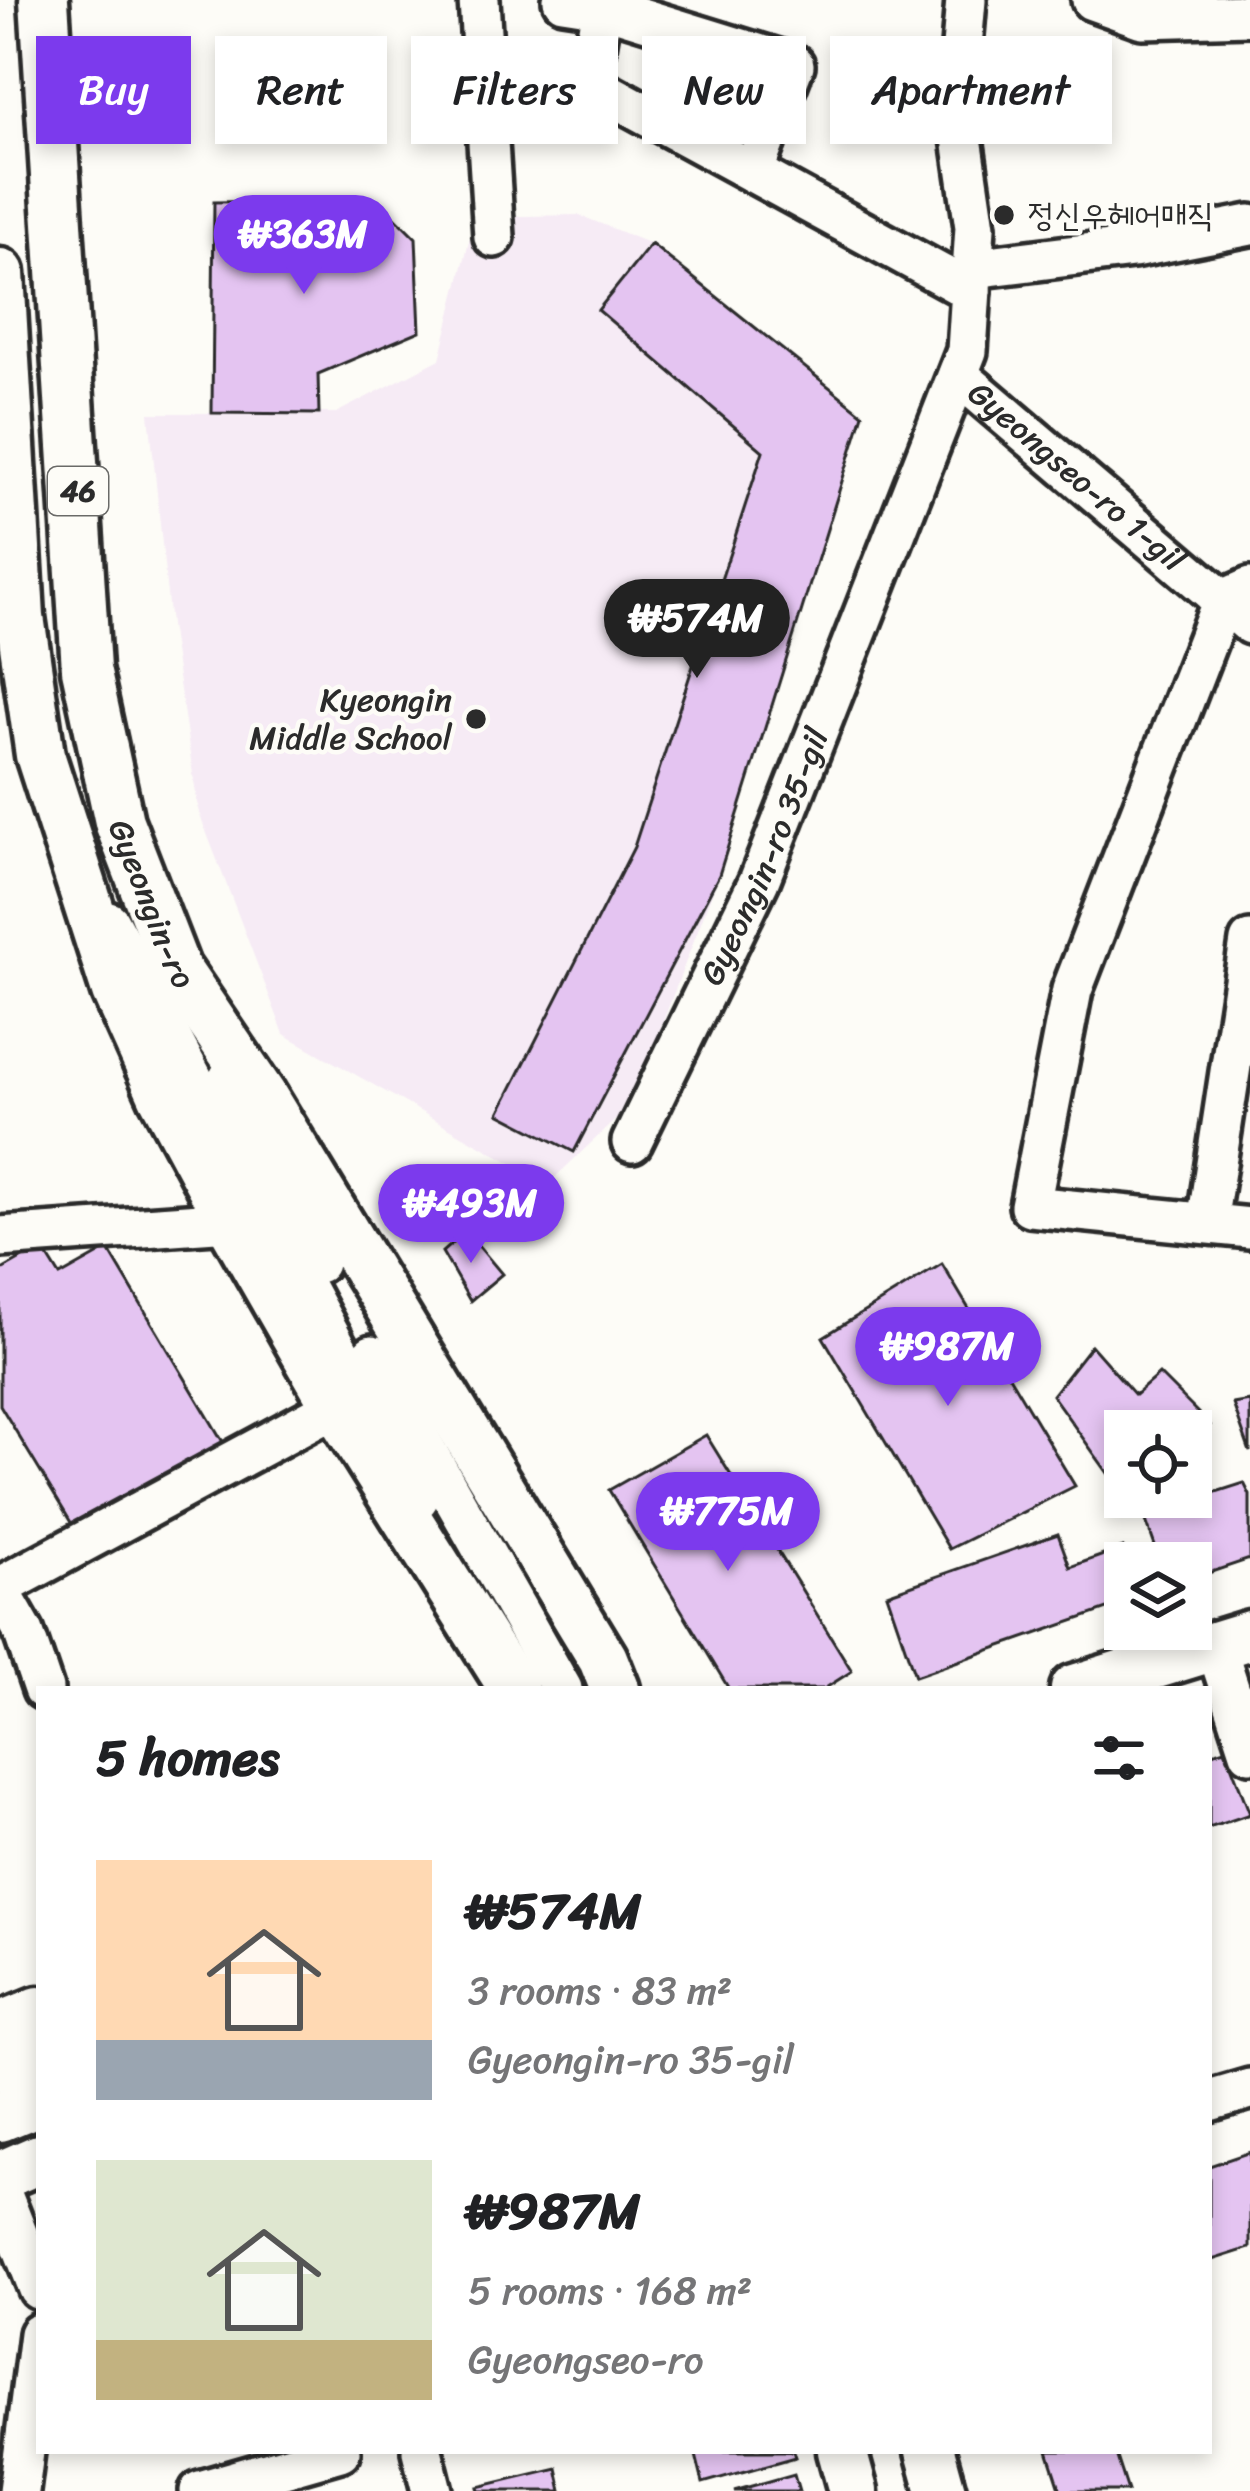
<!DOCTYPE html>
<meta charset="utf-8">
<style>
body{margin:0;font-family:Sriracha,"Poor Story",sans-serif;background:#f2f2f2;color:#202124;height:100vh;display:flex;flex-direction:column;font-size:45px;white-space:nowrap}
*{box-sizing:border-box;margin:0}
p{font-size:39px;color:#757577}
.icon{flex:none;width:66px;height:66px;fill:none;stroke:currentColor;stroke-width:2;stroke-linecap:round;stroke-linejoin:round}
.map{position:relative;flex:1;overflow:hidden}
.drawer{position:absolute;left:36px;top:1686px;width:1176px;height:768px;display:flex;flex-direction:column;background:#fff;border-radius:0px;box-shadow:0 6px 18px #0003}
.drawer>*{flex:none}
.top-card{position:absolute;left:36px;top:36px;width:1179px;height:108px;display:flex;gap:24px}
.buttons{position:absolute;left:1104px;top:1410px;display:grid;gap:24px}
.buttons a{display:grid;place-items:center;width:108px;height:108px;border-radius:0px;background:#fff;box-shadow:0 6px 18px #0003;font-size:60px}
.price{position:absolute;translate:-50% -102px;padding:0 27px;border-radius:42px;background:#7c3aed;color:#fff;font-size:39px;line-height:78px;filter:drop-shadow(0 3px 6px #0008)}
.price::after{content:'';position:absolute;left:50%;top:72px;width:36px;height:27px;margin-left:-18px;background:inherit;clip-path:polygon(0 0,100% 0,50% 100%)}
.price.selected{background:#222;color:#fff}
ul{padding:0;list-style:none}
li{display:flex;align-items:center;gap:36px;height:300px;padding:0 60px}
li span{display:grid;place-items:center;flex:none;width:336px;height:240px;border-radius:0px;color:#555}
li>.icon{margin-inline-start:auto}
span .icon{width:144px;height:144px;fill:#fffc;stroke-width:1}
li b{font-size:51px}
h2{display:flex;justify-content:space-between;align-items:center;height:144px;padding:0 60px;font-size:51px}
.pill{padding:0 42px;border-radius:0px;background:#fff;box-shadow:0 6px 18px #0003;font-size:42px;line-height:108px}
.pill.selected{background:#7c3aed;color:#fff}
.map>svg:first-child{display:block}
.built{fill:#f6ebf5}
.building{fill:#e4c4f1;stroke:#2b2b2b;stroke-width:3}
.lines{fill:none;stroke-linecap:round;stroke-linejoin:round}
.minor-casing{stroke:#2b2b2b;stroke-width:48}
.major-casing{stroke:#2b2b2b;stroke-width:57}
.minor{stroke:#fdfcf7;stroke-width:39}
.major{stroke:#fdfcf7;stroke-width:48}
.poi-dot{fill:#2b2b2b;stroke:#fdfcf7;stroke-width:4.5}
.labels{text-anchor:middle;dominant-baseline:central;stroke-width:9;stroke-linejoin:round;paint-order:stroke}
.shield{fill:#fdfcf7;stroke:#6a6a68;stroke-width:3}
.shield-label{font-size:30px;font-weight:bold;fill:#2b2b2b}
.poi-label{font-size:33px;fill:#2b2b2b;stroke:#fdfcf7;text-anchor:start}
.street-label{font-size:33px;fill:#2b2b2b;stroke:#fdfcf7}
</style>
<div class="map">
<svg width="1250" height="2491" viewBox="0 0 1250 2491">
<rect width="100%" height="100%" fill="#fdfcf7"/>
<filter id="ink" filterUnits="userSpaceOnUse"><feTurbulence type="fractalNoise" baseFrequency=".00833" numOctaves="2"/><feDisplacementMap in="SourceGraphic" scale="24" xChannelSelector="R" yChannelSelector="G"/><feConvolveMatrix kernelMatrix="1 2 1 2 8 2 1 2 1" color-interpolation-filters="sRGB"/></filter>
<g filter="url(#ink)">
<!-- built -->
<path class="built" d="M579 215 651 244 863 414 719 875 631 1105 548 1184 284 1034 199 813 170 625 149 413H336L440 359 475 217Z"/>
<!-- building -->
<path class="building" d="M378 200 416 238 420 331 318 374 319 414 212 413 214 202Z
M651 244 863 414 719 875 574 1152 499 1113 634 847 763 451 598 310Z
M466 1231 502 1274 470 1301 442 1252Z
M42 1247 60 1276 108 1249 229 1452 81 1539 0 1405V1271Z
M942 1264 1075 1486 949 1549 823 1337Z
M1091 1345 1135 1395 1159 1374 1210 1425 1191 1440V1431H1125L1123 1494 1052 1395Z
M1250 1401V1452L1233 1404Z
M706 1435 852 1671 824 1689H729L609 1490Z
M1244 1483 1250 1495V1559L1191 1579V1563H1161L1144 1515Z
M1058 1534 1070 1567 1123 1548 1128 1563 1125 1603 915 1676 887 1594Z
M1225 1749 1250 1814 1209 1828V1754Z
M1250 2152V2248L1209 2261V2166Z
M695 2451H794L796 2457 703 2483Z
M1048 2451H1115L1128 2491H1061Z
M557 2468 562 2491H479L478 2487Z
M794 2474 799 2491H734Z"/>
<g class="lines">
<!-- minor casing -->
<g class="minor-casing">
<g id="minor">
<path d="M479 0 494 237"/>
<path d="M563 0 602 6 794 65 753 172"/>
<path d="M1092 0 1142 18 1250 15"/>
<path d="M602 6 589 83 971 291"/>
<path d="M973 268 1133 248 1250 225"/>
<path id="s1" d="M958 375 1250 624"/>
<path d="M1250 588 1223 600 1072 990 1030 1206 1250 1228"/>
<path d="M109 922 418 1499"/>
<path d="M229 1078 318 1263"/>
<path id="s2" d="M632 1142 759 881 967 351 975 227 957 104 966 0"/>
<path d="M1207 1223 1250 941"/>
<path d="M0 1237 230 1221"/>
<path d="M372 1355 562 1689"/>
<path d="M0 1587 336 1406"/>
<path d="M0 1591 24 1633 43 1689"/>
<path d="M1215 1644 1250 1752"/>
<path d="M1209 2101 1250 2089"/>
<path d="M0 2190 39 2289"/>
<path d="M422 2451 432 2491"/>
<path d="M19 2491 39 2334"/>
<path d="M200 2491 340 2451"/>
</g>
</g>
<!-- major casing -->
<g class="major-casing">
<g id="major">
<path id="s3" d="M44 0 86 669 119 822 176 969 262 1096 603 1659 615 1689"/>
<path d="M0 273 20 617 40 755 116 991 163 1096 230 1221 336 1406 514 1689"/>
<path d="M1075 1689 1250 1635"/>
<path d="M0 2027 39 2011"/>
<path d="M0 2068 39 2053"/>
<path d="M0 2117 39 2101"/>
<path d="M0 2176 39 2159"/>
<path d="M842 2451 853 2491"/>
<path d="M930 2451 941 2491"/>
</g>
</g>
<!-- minor -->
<use href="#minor" class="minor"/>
<!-- major -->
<use href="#major" class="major"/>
</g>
</g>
<!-- markers -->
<g class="poi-dot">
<circle cx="1004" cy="215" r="12"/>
<circle cx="476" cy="719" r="12"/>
</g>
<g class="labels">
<!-- shield labels -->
<rect class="shield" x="48" y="467" width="60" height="48" rx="9"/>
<g class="shield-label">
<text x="78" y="491">46</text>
</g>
<!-- poi labels -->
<g class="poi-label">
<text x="1028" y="215">정신우헤어매직</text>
<text x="452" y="700" text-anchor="end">Kyeongin<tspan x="452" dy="38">Middle School</tspan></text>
</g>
<!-- street labels -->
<g class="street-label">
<text stroke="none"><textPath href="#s1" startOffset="156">Gyeongseo-ro 1-gil</textPath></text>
<text stroke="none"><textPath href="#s2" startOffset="315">Gyeongin-ro 35-gil</textPath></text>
<text stroke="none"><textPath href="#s3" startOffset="915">Gyeongin-ro</textPath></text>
</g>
</g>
</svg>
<div class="buttons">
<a><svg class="icon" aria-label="locate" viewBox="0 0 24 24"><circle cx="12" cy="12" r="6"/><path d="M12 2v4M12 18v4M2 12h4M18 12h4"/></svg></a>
<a><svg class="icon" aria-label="layers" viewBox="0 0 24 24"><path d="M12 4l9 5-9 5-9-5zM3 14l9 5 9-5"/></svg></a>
</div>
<b class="price" style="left:304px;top:297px">₩363M</b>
<b class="price selected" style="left:697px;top:681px">₩574M</b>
<b class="price" style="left:471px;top:1266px">₩493M</b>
<b class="price" style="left:948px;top:1409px">₩987M</b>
<b class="price" style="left:728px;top:1574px">₩775M</b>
<div class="top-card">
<a class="pill selected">Buy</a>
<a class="pill">Rent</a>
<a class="pill">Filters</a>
<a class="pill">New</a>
<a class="pill">Apartment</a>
</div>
<section class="drawer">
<h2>5 homes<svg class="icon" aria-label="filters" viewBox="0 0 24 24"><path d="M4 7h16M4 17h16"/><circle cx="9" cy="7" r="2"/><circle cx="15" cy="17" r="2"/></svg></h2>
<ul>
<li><span style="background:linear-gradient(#ffd9b3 75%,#9aa5b1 0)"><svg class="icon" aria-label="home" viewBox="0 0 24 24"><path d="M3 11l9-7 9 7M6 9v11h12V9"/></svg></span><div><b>₩574M</b><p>3 rooms · 83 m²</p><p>Gyeongin-ro 35-gil</p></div></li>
<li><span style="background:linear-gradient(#dfe7d0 75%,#c2b280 0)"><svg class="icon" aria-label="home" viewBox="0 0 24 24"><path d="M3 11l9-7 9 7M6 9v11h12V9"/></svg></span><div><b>₩987M</b><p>5 rooms · 168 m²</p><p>Gyeongseo-ro</p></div></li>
</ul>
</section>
</div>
